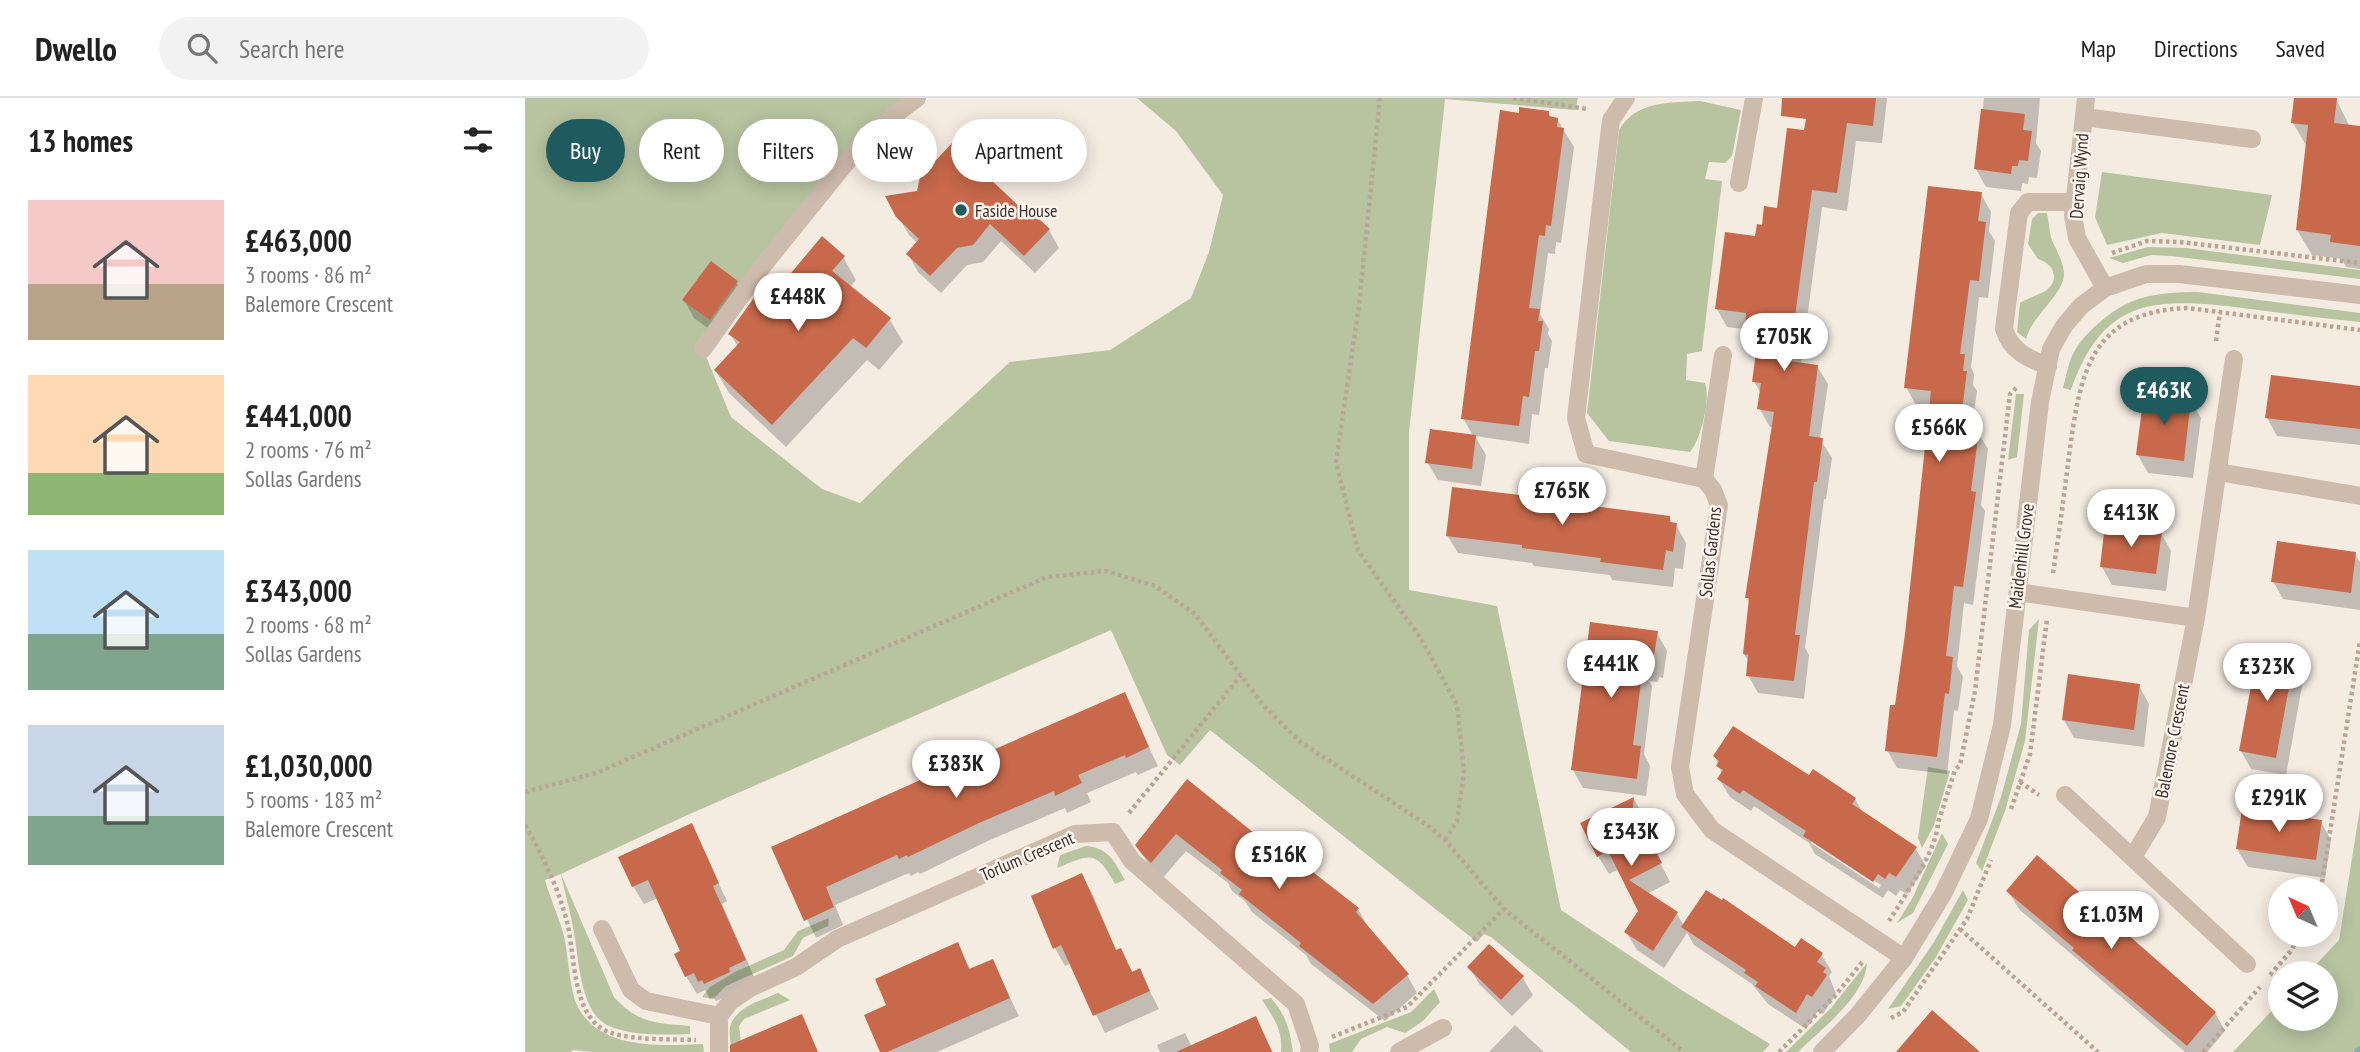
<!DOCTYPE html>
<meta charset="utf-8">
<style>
body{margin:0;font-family:"PT Sans Narrow",sans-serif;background:#f2f2f2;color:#222;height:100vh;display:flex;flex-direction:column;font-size:26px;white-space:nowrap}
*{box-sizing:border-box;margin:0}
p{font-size:23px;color:#767676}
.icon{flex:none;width:38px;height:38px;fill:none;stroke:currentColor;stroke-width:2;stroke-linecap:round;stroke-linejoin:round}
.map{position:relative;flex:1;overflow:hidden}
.drawer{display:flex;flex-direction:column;background:#fff;width:525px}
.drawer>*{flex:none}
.top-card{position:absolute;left:21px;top:21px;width:665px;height:63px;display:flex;gap:14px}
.needle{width:46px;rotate:316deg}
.buttons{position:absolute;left:1743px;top:779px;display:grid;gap:14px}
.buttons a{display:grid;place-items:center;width:70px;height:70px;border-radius:50%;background:#fff;box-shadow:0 4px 18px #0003;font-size:35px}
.price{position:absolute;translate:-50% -60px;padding:0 16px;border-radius:24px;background:#fff;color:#222;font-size:23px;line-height:46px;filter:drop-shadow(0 2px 4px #0008)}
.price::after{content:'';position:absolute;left:50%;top:42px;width:21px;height:16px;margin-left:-10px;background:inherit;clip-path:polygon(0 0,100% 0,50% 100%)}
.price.selected{background:#1f5a5e;color:#fff}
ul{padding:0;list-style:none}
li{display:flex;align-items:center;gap:21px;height:175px;padding:0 28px}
li span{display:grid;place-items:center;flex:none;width:196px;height:140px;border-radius:0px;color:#555}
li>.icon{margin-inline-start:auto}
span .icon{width:84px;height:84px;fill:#fffc;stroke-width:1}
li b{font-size:30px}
h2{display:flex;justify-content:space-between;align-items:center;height:84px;padding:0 28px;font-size:30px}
.pill{padding:0 24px;border-radius:32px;background:#fff;box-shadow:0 4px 18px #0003;font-size:24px;line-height:63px}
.pill.selected{background:#1f5a5e;color:#fff}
header{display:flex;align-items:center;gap:42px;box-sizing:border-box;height:98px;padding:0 35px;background:#fff;border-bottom:2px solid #e0e0e0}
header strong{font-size:33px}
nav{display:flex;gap:38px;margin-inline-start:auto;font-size:24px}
.search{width:490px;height:63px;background:#f2f2f2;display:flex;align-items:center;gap:18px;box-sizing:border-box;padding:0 24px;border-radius:38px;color:#767676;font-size:26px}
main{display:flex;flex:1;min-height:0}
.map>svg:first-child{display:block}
.green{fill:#b8c4a0}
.shadow{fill:#0003;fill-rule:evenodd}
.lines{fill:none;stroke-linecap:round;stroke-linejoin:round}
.stream{stroke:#7fb0b2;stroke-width:10}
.building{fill:#c8694b}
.path{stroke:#b9a596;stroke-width:4.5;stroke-dasharray:3.5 3.5;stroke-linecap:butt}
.lane{stroke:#cdbbac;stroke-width:18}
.street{stroke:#cdbbac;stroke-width:18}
.poi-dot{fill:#1f5a5e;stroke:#fbf5ee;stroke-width:2.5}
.labels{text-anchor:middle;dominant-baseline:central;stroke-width:5;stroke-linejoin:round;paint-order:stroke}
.street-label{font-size:18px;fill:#3b302b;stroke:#fbf5ee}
.poi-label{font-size:18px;fill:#3b302b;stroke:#fbf5ee;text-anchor:start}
</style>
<header>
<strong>Dwello</strong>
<div class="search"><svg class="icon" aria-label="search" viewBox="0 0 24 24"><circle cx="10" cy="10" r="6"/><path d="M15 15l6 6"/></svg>Search here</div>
<nav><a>Map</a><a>Directions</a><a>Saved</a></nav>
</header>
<main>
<section class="drawer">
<h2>13 homes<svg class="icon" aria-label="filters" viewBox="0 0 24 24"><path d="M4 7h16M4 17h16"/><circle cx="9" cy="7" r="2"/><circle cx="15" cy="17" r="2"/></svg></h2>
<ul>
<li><span style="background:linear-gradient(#f6c9c9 60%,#b9a48a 0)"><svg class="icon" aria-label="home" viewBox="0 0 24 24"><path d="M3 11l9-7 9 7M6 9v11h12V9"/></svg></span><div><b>£463,000</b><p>3 rooms · 86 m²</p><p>Balemore Crescent</p></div></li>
<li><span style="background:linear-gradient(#ffd9b3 70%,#8fb573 0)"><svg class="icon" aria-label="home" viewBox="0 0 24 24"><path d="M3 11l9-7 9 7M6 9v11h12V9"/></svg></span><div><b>£441,000</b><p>2 rooms · 76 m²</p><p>Sollas Gardens</p></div></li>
<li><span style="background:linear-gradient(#bfe0f5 60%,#7fa58c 0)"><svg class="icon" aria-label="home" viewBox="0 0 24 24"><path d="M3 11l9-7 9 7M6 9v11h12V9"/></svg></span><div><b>£343,000</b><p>2 rooms · 68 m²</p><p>Sollas Gardens</p></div></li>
<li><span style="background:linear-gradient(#c9d6e8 65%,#7fa58c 0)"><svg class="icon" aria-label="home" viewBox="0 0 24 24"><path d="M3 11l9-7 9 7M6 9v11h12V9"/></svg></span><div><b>£1,030,000</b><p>5 rooms · 183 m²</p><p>Balemore Crescent</p></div></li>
</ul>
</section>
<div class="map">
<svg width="1835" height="954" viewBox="0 0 1835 954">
<rect width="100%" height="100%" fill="#f4ebe1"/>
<!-- green -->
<path class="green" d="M0 0H392L345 35 178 251 206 319 297 391 335 405 383 358 485 264 585 252 666 200 684 154 698 97 651 33 612 0H1053L1050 12 920 1 884 334V492L972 508 1036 812 1161 895 1245 946 1238 954H1106L966 839 959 836 952 844 685 632 655 667 642 657 586 532 158 719 36 776 89 899C113 926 132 925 165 928V936C140 937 107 938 84 928 55 916 54 861 49 835 46 815 40 796 36 776L20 782C25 801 34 819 39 838 43 856 45 893 52 907 73 952 136 948 178 946L179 954H68L47 952V954H0Z
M1175 3 1216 12 1207 58 1200 65 1184 64 1180 81 1197 83 1177 253 1162 256 1161 282 1180 285C1186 300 1176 342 1165 354L1084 343 1062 315 1094 32C1112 2 1144 5 1175 3Z
M1577 74 1747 97 1735 147 1637 135 1582 147 1570 119Z
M1513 115H1522C1524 124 1524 134 1527 142 1531 152 1538 163 1539 174 1541 195 1507 217 1501 241L1492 234 1495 205C1501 201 1518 195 1522 192 1536 180 1527 165 1513 161L1503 146 1507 121Z
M1623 149 1661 150 1835 172V181L1646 158 1626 157 1598 165 1584 160Z
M1673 194 1835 215V224C1796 220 1757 215 1718 210 1631 200 1579 198 1546 292L1538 290C1541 279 1543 267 1547 258 1556 237 1587 211 1608 203 1628 195 1652 194 1673 194Z
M1491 296H1499L1492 359 1483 362Z
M1514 521 1500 643 1480 713 1457 773 1451 765 1476 699 1496 626 1504 532Z
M1403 669 1425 673 1409 727 1397 750 1393 740Z
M1835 710V954H1708L1755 904V920H1801V875H1783L1814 842Z
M1417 735 1423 746 1388 815 1372 825 1387 801Z
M561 748C584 750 589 763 600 782L590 786C571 751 565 756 532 770L535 757Z
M1438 792 1443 802 1411 859 1376 908 1363 911 1409 844Z
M304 820 303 828 278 840 268 858 201 888 188 901 177 899 185 889 210 874 259 852 273 833Z
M1342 865C1340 899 1296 931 1273 954H1261L1306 910Z
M909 891 915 904 898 923 880 935 862 929 836 941 827 954H805L804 946 886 914Z
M253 895 265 902 219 921 214 928 217 954H206C206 946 203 933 206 926 213 908 238 902 253 895Z
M746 900C761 917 765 932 768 954H756C758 932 749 920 737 902Z"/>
<!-- shadow -->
<path class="shadow" d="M1285 0H1362L1357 45 1331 43 1322 113 1297 109 1276 266 1292 268 1303 286 1295 341 1307 360 1301 401H1299L1280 550 1284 557 1279 601 1233 595 1223 577 1224 564 1219 556 1225 506 1222 499 1248 329H1245L1234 310 1236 296 1229 283 1232 257 1225 245 1226 232 1202 229 1192 211 1232 140 1253 112 1281 34Z
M1459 0H1515L1511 45 1516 53 1512 80 1504 79 1503 86 1497 85 1496 93 1461 89 1451 71Z
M1771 0 1811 1 1825 29 1835 30V171L1821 169 1817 161 1787 157 1772 132 1782 49 1768 25Z
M1023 14 1027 21H1032L1049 49 1036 145 1031 144 1030 156 1023 155 1015 216 1024 231 1023 236 1027 243 1023 270H1020L1014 317 1007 316 1004 346 950 338 961 357 956 388 913 382 902 364 948 338 938 320 996 17Z
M1456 96 1466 114 1464 133 1470 143 1463 200 1454 199 1446 269 1449 276 1448 287 1452 293 1447 329 1452 333 1463 351 1456 407 1460 413 1448 507 1439 505 1432 568 1438 579 1433 613 1429 612 1422 676 1372 670 1362 652 1371 609 1381 537 1406 309 1391 307 1381 289Z
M362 99 496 112 524 132 534 150 510 175 476 143 458 164 442 167 416 195 393 174 383 156 392 145 384 137Z
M318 159 331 182 325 189 365 222 378 244 354 272 342 262 261 349 204 295 191 273 213 249 205 236 242 207Z
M211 184 222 202 195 239 169 220 159 202Z
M1835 289V347L1752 338 1742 320Z
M1665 302 1676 320 1668 380 1623 375 1613 357Z
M1029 395 1032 400 1045 401 1048 408 1144 420 1148 426 1151 427 1161 445 1158 471 1150 470 1148 489 1087 482 1085 477 1009 468 1007 465 933 455 922 437 1005 400Z
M1636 435 1646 453 1641 493 1587 487 1577 469Z
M1830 456 1835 464V512L1758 501 1748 483Z
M1132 535 1142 553 1138 580 1134 579 1133 584 1124 583 1127 588 1119 656 1125 668 1121 698 1058 690 1048 672Z
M1769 559 1779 577 1761 677 1726 671 1716 653Z
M1614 588 1624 606 1619 649 1549 640 1539 622Z
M599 597 633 668 613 677 611 674 562 695 566 704 542 715 540 710 465 742 395 776 393 774 386 778 384 775 310 807 318 827 291 840 248 750Z
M1190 659 1284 679 1330 701 1338 715 1390 750 1401 768 1382 796 1375 792 1371 798 1363 792 1358 800 1290 756 1284 745 1229 708 1226 713 1205 699 1194 681 1197 676ZM1286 740 1356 787 1354 790 1286 745Z
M663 683 780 778 833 811 843 829 882 877 892 895 860 923 786 866 781 857 727 814 720 803 707 793 703 785 661 753 637 781 623 766 613 748Z
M1109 701 1119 719 1117 730 1145 784 1122 796 1152 816 1159 828 1296 856 1307 874 1304 878 1311 896 1298 916 1293 913 1281 931 1243 906 1227 886 1169 847 1162 835 1139 870 1112 852 1101 834 1115 814 1094 771 1084 776 1073 758Z
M1796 724 1806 742 1800 780 1723 769 1712 751Z
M166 727 202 803 197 806 230 881 214 893 191 903 188 899 185 901 180 892 172 896 161 878 158 854 133 800 119 806 108 788Z
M557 778 567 795 592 854 595 852 608 875 614 872 634 911 580 935 546 865 540 868 530 850 508 798Z
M1483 793 1690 915 1700 933 1682 954H1660L1494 811Z
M432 846 446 872 467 863 494 918 412 954H357L363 908Z
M944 869 997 879 1008 897 987 918 955 887Z
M731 921 748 954H635L632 947 660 935 667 949Z
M990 927 1019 954H964Z"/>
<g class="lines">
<!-- stream -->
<path class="stream" d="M1834 954 1835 953"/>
</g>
<!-- building -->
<path class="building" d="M1257 0H1351L1348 28 1322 25 1312 95 1287 92 1264 263 1293 267 1284 338 1298 340 1292 384H1289L1270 537H1275L1269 583 1221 578 1223 557 1218 556 1224 500H1220L1249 314 1232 311 1236 285 1227 284 1232 247 1224 246 1226 226H1220L1221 215 1190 211 1200 134 1230 138 1232 126 1237 127 1239 108 1252 110 1262 30 1279 32 1281 21 1256 18Z
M1769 0H1812L1809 25 1835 28V148L1805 144 1806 137 1771 132 1783 27 1766 25Z
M994 9 1024 13V18L1033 20 1032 29 1039 30 1026 128 1021 127 1020 138 1014 137 1004 210 1015 211 1013 223H1018L1014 253H1010L1004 299 998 298 994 328 936 321 975 12 994 15Z
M1456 11 1500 16 1498 32 1507 33 1503 63 1494 62 1493 68H1487L1486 76 1449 71Z
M427 45 496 110 499 107 525 131 499 158 465 126 448 147 432 150 405 178 381 156 394 141 371 119 360 98 392 93 396 74 401 73Z
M1403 88 1457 94 1453 123 1461 124 1454 183 1445 182 1435 256H1440L1438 273H1442L1437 313 1440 314 1439 322H1446L1445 330 1454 332 1446 393 1451 394 1438 489 1429 488 1421 558 1428 559 1424 596 1420 595 1412 659 1360 653 1365 607H1370L1380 536 1406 293 1379 290Z
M297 138 320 158 307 173 366 220 341 250 328 240 247 327 189 272 215 244 203 236 231 197 241 205Z
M186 163 213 183 185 222 157 202Z
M1746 277 1835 288V331L1740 320Z
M1619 295 1666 301 1659 363 1611 357Z
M905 331 951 337 947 371 900 365Z
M927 389 1004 398V390L1030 394V398L1046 400 1045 405 1145 418V424L1152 425 1148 454 1141 452 1138 472 1075 464 1076 460 997 450V447L921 438Z
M1580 426 1637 433 1631 476 1575 469Z
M1752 443 1831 454 1826 495 1746 484Z
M1065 524 1133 533 1128 563 1124 562V566L1114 565 1118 568 1108 647 1116 648 1112 681 1046 672Z
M1733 550 1770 557 1751 660 1714 653Z
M1543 576 1615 586 1609 632 1537 622Z
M600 594 624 649 601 660 600 657 553 677 557 685 530 698 529 693 454 725 383 759 382 757 374 761 372 757 301 789 309 809 279 823 246 749 451 657 452 659Z
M1208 628 1284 677 1288 671 1331 700 1327 706 1392 749 1371 779 1364 775 1360 781 1353 776 1348 784 1278 738 1281 733 1218 692 1215 696 1192 681 1198 672 1191 668 1194 663 1188 658Z
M662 681 780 776 784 771 834 810 831 814 884 876 848 906 774 848 776 845 714 796 717 792 695 775 697 772 651 736 626 765 616 755 610 747Z
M1109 699 1105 732 1117 726 1137 765 1104 782 1153 814 1128 853 1099 834 1113 813 1083 753 1072 759 1055 725Z
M1717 711 1797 722 1791 762 1711 751Z
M167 725 194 785 188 788 221 862 204 870 205 874 179 886 177 882 173 884 169 875 160 879 149 856 155 853 123 782 107 789 93 759Z
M1512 757 1691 914 1662 948 1547 852 1549 850 1481 793Z
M557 775 591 852 596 850 607 874 615 870 625 893 568 918 536 847 528 851 506 798Z
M1181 792 1197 802 1198 800 1270 849 1276 840 1298 855 1292 864 1301 870 1298 874 1302 877 1287 899 1282 896 1271 915 1230 888 1233 884 1219 875 1221 872 1156 829Z
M433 844 444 871 468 861 485 900 362 954H355L339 917 361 907 350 881Z
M964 846 999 878 976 902 942 869Z
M1407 912 1455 954H1371Z
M277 916 293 954H205V947Z
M731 918 747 954H651Z"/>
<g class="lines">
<!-- path -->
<path class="path" d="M855 0 834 207 811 364 833 452 896 541 932 607 939 674 932 723 920 742
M988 0 1063 11
M1587 155 1622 143 1655 144 1835 165
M1691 243 1695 214
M1528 475C1534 436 1539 397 1544 358 1555 276 1564 214 1662 210L1835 232
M1495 684 1514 697
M0 694 71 675 522 479 581 473 630 488 670 516 738 607 774 643 901 726 920 742 979 811 1159 954
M1486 711 1505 656 1522 521
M604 715 716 577
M0 727C18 758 31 785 41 820 50 851 46 910 76 930 94 943 148 941 171 942
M1796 791 1835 543
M1364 823C1379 799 1412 752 1413 725L1430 672 1435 667 1450 593 1485 296 1493 288
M1435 831 1573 954
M1745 877 1766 853 1775 836
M1366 920 1378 914 1442 821 1466 762
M807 939 882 909 979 811
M1254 954 1309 899 1339 862
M1678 954 1735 889"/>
<!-- lane -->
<path class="lane" d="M1214 85 1229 0
M178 251 236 170 345 35 392 0
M1523 268C1502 260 1486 253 1479 231L1494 115 1503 104H1548
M1179 381 1198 257
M77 831 106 892 121 903 194 918
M874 954 918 930"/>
<!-- street -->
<path class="street" d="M1101 0 1086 22 1051 320 1061 356 1179 381 1188 392 1194 407 1155 669 1160 696 1187 732 1379 860
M1561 0 1548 118 1552 140 1580 190
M1559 19 1727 41
M1693 374 1835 398
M1493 494 1671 520
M1540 697 1722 866
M1608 759 1632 719 1671 520 1709 261
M194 954V918L206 903 225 890 271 869 312 841 550 736 588 734 607 763 771 906 785 948 784 954
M1297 954 1333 917 1379 860 1418 796 1454 721 1477 627 1515 304 1526 251 1539 228 1556 208 1580 190 1621 176H1654L1835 197"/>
</g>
<!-- markers -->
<circle class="poi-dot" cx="436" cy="112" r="7"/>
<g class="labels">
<!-- street labels -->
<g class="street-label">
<text transform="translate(1554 78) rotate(-86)">Dervaig Wynd</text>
<text transform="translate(1185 454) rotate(-84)">Sollas Gardens</text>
<text transform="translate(1496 458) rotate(-83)">Maidenhill Grove</text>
<text transform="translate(1647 643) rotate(-79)">Balemore Crescent</text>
<text transform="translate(502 758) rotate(-23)">Torlum Crescent</text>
</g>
<!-- poi labels -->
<g class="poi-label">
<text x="450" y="112">Faside House</text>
</g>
</g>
</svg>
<div class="buttons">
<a><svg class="needle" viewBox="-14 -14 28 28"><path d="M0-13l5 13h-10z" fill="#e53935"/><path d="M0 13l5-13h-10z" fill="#767676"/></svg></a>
<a><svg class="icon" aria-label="layers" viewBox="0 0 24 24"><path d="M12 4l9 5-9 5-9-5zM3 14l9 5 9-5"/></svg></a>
</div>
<b class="price" style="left:273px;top:235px">£448K</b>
<b class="price" style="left:1259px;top:275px">£705K</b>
<b class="price selected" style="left:1639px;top:329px">£463K</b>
<b class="price" style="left:1414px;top:366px">£566K</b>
<b class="price" style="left:1037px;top:429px">£765K</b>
<b class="price" style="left:1606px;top:451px">£413K</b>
<b class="price" style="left:1086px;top:602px">£441K</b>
<b class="price" style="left:1742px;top:605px">£323K</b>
<b class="price" style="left:431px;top:702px">£383K</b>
<b class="price" style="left:1754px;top:736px">£291K</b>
<b class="price" style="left:1106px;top:770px">£343K</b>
<b class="price" style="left:754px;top:793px">£516K</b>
<b class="price" style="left:1586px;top:853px">£1.03M</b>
<div class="top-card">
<a class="pill selected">Buy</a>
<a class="pill">Rent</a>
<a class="pill">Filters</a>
<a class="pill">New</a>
<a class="pill">Apartment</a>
</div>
</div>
</main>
